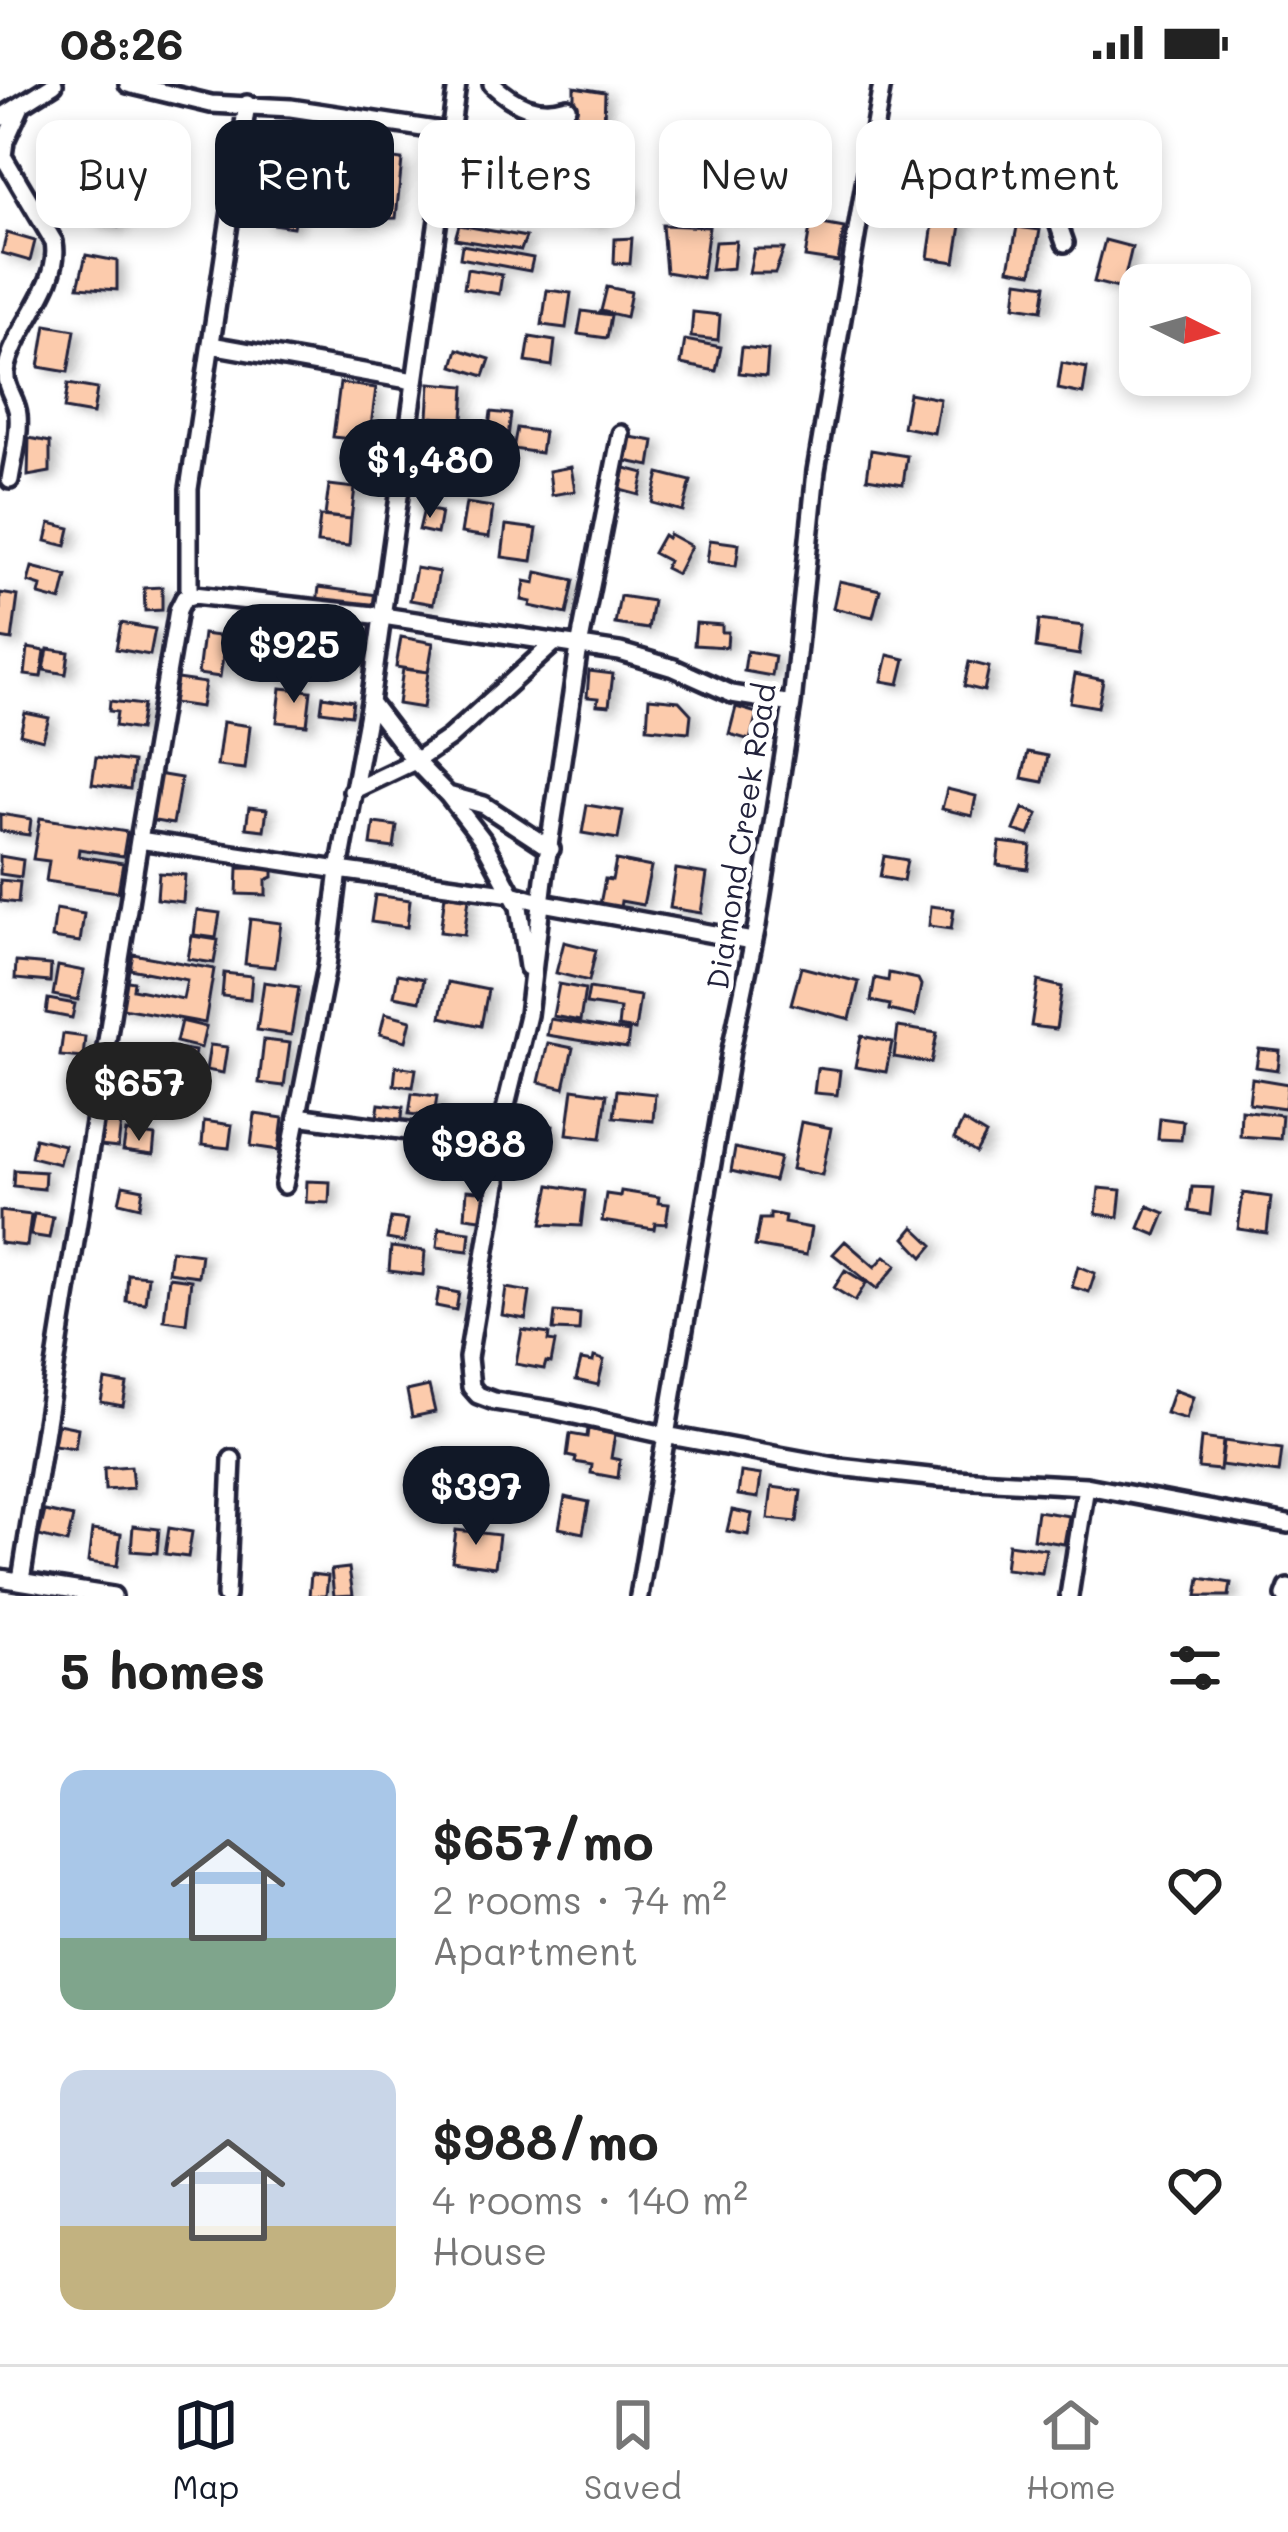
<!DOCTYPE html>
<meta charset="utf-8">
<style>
body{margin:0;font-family:Mali,sans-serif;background:#f2f2f2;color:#222;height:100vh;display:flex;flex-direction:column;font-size:45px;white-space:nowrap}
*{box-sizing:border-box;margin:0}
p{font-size:39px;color:#767676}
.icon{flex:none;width:66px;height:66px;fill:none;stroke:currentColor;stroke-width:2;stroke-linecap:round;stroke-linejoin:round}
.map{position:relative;height:1512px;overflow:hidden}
.side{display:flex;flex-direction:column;background:#fff;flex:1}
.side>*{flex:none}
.hud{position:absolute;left:36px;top:36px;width:1218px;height:108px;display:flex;gap:24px}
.needle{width:78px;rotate:95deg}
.tools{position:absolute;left:1119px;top:180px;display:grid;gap:24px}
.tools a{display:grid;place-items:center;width:132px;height:132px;border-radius:24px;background:#fff;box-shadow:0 6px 18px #0003;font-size:60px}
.price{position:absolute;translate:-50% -102px;padding:0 27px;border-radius:42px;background:#111827;color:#fff;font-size:39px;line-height:78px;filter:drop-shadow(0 3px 6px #0008)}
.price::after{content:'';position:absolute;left:50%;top:72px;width:36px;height:27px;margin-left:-18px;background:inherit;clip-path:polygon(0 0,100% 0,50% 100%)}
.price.on{background:#222;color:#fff}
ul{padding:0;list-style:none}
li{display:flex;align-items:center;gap:36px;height:300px;padding:0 60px}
li span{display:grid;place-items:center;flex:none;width:336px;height:240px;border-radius:24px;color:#555}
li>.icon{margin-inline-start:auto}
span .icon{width:144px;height:144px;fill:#fffc;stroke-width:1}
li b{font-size:51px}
h2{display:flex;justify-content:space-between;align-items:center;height:144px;padding:0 60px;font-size:51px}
.tag{padding:0 42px;border-radius:24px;background:#fff;box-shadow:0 6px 18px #0003;font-size:42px;line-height:108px}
.tag.on{background:#111827;color:#fff}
.status{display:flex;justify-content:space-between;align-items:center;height:84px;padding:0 60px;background:#fff;direction:ltr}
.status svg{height:33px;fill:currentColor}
.menu{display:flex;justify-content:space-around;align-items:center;height:168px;border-top:3px solid #e0e0e0;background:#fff;font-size:33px;color:#767676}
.menu a{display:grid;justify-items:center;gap:6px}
.menu .on{color:#111827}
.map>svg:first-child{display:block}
.building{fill:#fccbac;stroke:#22223b;stroke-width:3;filter:url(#shadow)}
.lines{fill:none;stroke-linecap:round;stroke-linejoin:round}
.street-casing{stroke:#22223b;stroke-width:24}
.street{stroke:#fff;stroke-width:15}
.labels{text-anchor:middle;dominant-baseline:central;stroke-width:10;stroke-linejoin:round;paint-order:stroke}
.street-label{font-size:30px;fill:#22223b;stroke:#fff}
</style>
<div class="status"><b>08:26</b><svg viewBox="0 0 49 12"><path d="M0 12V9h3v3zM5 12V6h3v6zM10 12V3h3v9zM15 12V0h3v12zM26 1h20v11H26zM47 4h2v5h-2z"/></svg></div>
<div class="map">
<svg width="1288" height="1512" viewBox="0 0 1288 1512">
<defs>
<filter id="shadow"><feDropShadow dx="7" dy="4" stdDeviation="6" flood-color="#0004"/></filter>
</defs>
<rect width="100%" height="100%" fill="#fff"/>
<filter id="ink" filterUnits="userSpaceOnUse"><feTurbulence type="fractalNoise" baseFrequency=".00833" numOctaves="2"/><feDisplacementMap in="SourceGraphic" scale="24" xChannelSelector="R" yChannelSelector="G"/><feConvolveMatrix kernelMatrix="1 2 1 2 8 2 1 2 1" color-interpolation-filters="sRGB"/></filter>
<g filter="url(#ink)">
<!-- building -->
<path class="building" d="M574 3 605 8 604 38 574 32Z
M472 43 495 47 490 75 467 71Z
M305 46 320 48 317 76 301 77Z
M520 52 544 53 543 73 519 75Z
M1033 65 1065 72 1060 101 1027 95Z
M557 66 585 69 581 99 554 93Z
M360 71 402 76 396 134 347 136Z
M675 90 707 95 711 126 680 124Z
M606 91H620L619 99 630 102 629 119 611 122 604 121Z
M101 95 128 101 118 143 92 137Z
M725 104 751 108 750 129H723Z
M270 113 298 118 293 143 266 139Z
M570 117 602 122 600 137 568 132Z
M936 119 964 123 955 178 928 174Z
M811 138 844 144 838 178 805 173Z
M459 141 526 153 521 166 455 155Z
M662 141 709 143 702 194 666 188Z
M1017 143 1040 146 1032 189 1009 185Z
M7 149 35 157 30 177 2 169Z
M632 154 630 180 614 179 615 155Z
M1105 156 1132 163 1122 205 1094 198Z
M736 157 733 184 711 186 715 158Z
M462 161 533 174 530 187 460 174Z
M754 165H784L775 189H749Z
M86 171 117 177V206L78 203Z
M467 185 502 191 499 210 464 204Z
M1018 197 1046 201 1042 226 1015 222Z
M607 203 631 208 626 233 601 227Z
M547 206 571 209 566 244 542 241Z
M582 227 611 231 607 254 578 250Z
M693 228 720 231 718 256 691 253Z
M46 241 75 246 68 288 39 283Z
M530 253 555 257 552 282 526 278Z
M685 256 721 263 716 287 681 280Z
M742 263 768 266 766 292 739 289Z
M458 265 490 275 484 292 453 282Z
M1062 279 1087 284 1083 310 1058 305Z
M340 299 376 304 369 357 333 353Z
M430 299 465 302 463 335 428 333Z
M68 300 97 305 93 330 64 325Z
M909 309 940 315 934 349 903 343Z
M491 328 511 330 508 353 488 351Z
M517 344 544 348 541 369 513 365Z
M630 353 654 357 650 382 626 377Z
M29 354 50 358V388L28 392Z
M871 366 907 372 903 400 867 394Z
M571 383 575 407 552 411 549 387Z
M625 384 644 389 639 411 620 406Z
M659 389 691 397 683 427 652 419Z
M329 401 355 404 351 435 325 432Z
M466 419 493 423 489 453 461 449Z
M424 425 441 428 437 450 419 446Z
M320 432 351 435 349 462 317 459Z
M50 439 70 444 66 462 46 457Z
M506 441 537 445 532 477 502 473Z
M669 450 691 462 677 490 665 484 668 477 653 469 663 451 667 454Z
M710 456 739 460 736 482 707 478Z
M32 483 67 492 61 517 39 511 41 502 28 498Z
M416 484 439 488 433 520 410 516Z
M537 488 574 496 567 530 530 522 531 518 522 516 525 497 535 499Z
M839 497 880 506 873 533 833 524Z
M162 503V526L145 527 144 504Z
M319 503 377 511 375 528 317 520Z
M0 509 18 512 12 556 0 554Z
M620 512 653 517 648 545 615 540Z
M1039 536 1083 542 1079 571 1036 564Z
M121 539 155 545 150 571 116 565Z
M696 539 722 541V548H728L727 563 694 561Z
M255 540 278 541 277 564 254 563Z
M289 540 311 543 308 566 286 563Z
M357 549 377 552 373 571 355 568 353 577 325 573 328 555 356 559Z
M203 550 226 553 220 593 198 590Z
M401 553 433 559 428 588 396 583Z
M28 564 45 567 41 593 25 591Z
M48 565 69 568 66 590 44 586Z
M747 567 775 572 772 592 744 587Z
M888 571 905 575 899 600 882 597Z
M969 578 989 583 984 607 964 602Z
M403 585 428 588 423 624 398 620Z
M589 587 613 590 609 622 597 621 598 614 587 613Z
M1075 590 1103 596 1098 623 1070 618Z
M177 595 205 599 201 623 173 619Z
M281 604 311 607 307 641 277 638Z
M323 612 353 617 351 631 321 627Z
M649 614 679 617 691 630 689 648 647 644Z
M110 617 143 621 139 646 115 642 117 628 109 627Z
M736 623 757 629 750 656 729 650Z
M25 629 49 634 43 656 20 650Z
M223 638 250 642 245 685 217 682Z
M1028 668 1048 672 1043 698 1022 694Z
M96 673 133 678 130 705 92 700Z
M157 690 181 694 173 740 149 736Z
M947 705 976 712 972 732 942 725Z
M587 721 623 727 618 755 582 749Z
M249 723 267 725 264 746 246 744Z
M1023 724 1038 730 1029 751 1014 746Z
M0 730 31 735 29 751 0 747Z
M40 734 127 748 123 772 79 765 78 772 123 779 118 808 46 797 49 777 33 775Z
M374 739 397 742 394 764 371 761Z
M1000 758 1031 762 1028 785 997 781Z
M0 772 23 776 21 793 0 790Z
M884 772 907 776 903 797 880 793Z
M616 776 651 783 643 821 621 817 620 824 600 820 605 795 612 796Z
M238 784 273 785V793L266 796V811L237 810Z
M676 785 707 790 701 829 670 824Z
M159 789 185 791 183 818 157 815Z
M0 796 20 798 18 819 0 817Z
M375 811 410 816 407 843 371 838Z
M445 811 469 814 464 851 440 848Z
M931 822 954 825 951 845 929 842Z
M56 825 84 830 80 858 52 854Z
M197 826 220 829 216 854 194 851Z
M250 835 281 839 275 883 245 880Z
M192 852 218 856 214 879 188 875Z
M564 858 596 866 589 897 556 889Z
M133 870 214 885 205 939 117 923 122 896 134 898 133 905 183 915 187 896 130 885Z
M16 878 51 881 50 898 15 895Z
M58 882 84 887 78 916 53 911Z
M801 883 859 898 850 935 791 920Z
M224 889 252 892 250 915 222 912Z
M889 889 918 895 921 901 915 932 889 926 890 921 871 917 875 894 888 897Z
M398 890 424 895 420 917 394 912Z
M1038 897 1062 903 1056 945 1031 942Z
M264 898 299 903 291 951 257 946Z
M448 898 488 906 481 942 441 933Z
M559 900 585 905 580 937 553 932Z
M589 904 640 912 635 946 618 943 620 925 586 920Z
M48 915 75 920 72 934 46 929Z
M385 929 411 936 406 957 380 950Z
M550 935 629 948 627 964 547 951Z
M181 937 206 943 201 964 176 958Z
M898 943 937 949 931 979 894 973Z
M63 950 85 953 83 974 60 972Z
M861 952 892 958 886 988 855 983Z
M264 956 290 959 284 1002 259 999Z
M548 959 573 964 564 1004 539 998Z
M210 961 227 963 223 989 206 986Z
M170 963 195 967 191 989 167 985Z
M1259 965 1280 967 1278 986 1256 983Z
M396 982 416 985 413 1003 394 1001Z
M817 984 840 987 837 1011 814 1009Z
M1252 994 1288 1000 1285 1024 1249 1019Z
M573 1005 607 1010 601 1054 567 1050Z
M617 1006 655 1010 653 1037 614 1033Z
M412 1009 437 1012 434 1033 409 1030Z
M379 1020 403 1023 401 1043 376 1040Z
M1241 1026 1282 1031 1280 1055 1240 1052Z
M255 1030 283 1034 279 1066 251 1062Z
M1160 1034 1183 1037 1181 1056 1158 1055Z
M103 1035 121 1038 118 1064 100 1062Z
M204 1037 232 1041 229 1064 202 1061Z
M963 1037 986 1051 976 1069 954 1055Z
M801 1038 831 1044 822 1091 792 1085Z
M528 1039 553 1042 550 1068 525 1065Z
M126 1048 155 1052 153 1071 123 1067Z
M35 1054 64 1061 59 1080 31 1073Z
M735 1064 780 1074 774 1097 731 1087Z
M465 1065 484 1066 482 1088 463 1087Z
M14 1086 45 1088 44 1105 13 1102Z
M307 1097 330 1098 329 1119 306 1118Z
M123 1101 143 1105 140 1123 119 1118Z
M550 1101 585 1107 581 1142 542 1140Z
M1192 1103 1213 1104 1210 1131 1189 1127Z
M1099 1104 1121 1106 1118 1133 1096 1130Z
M467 1106 492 1108 489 1136 465 1133Z
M621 1107 659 1113 658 1119 669 1120 666 1140 655 1139 654 1145 602 1137 606 1110 620 1112Z
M1243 1109 1271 1113 1267 1149 1238 1145Z
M1148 1122 1165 1129 1156 1151 1139 1144Z
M0 1127 31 1131 27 1162 0 1159Z
M770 1129 785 1132 784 1139 811 1144 806 1171 755 1162 760 1135H770Z
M34 1130 53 1133 49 1154 30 1151Z
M391 1134 408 1136 404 1158 387 1155Z
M914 1143 933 1161 923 1173 905 1154Z
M439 1144 470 1148 468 1167 437 1163Z
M845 1157 875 1183 885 1172 897 1181 877 1205 833 1170Z
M391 1163 425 1167 423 1191 389 1187Z
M171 1166 201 1170 198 1192 168 1188Z
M1078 1182 1095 1189 1089 1208 1072 1203Z
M845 1186 866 1199 855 1217 834 1204Z
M128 1190 148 1192 145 1219 126 1217Z
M169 1193 191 1196 186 1239 164 1236Z
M506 1204 530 1208 526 1235 502 1231Z
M439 1205 459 1209 456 1226 436 1222Z
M555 1228 580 1230 579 1247 553 1246Z
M522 1246 549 1250 548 1257 555 1258 551 1279 546 1278 544 1285 516 1280Z
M594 1273 604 1276 598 1301 576 1296 581 1276 593 1278Z
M105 1296 127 1300 123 1322 101 1318Z
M429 1302 435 1328 412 1333 407 1307Z
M1174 1306 1193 1313 1186 1335 1166 1329Z
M58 1340 78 1344 75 1364 54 1361Z
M588 1345 615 1350 611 1374 620 1376 618 1394 591 1389 592 1381 575 1378 576 1374 567 1372 570 1350 587 1353Z
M1201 1354 1223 1357 1220 1386 1198 1384Z
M1224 1357 1282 1365 1279 1389 1221 1381Z
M131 1382 133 1404 105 1406 104 1384Z
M741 1388 761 1391 758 1414 738 1411Z
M503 1390 520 1403 510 1417 493 1404Z
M772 1403 801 1407 797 1438 768 1435Z
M565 1413 589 1418 583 1449 559 1444Z
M732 1426 752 1430 748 1451 727 1447Z
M45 1427 73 1433 67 1459 39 1452Z
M1037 1427 1069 1432 1064 1460 1033 1455Z
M133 1442 159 1445 157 1469 131 1467Z
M169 1444 192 1448 188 1473 165 1470Z
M92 1446 121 1450 117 1482 88 1478Z
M456 1446 499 1451 495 1483 452 1477Z
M1008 1460 1046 1465 1042 1489 1005 1485Z
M349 1484 353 1511 334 1512 331 1486Z
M311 1490 328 1492 326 1512H309Z
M1200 1494 1231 1499 1229 1512H1197Z"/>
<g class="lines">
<!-- street casing -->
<g class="street-casing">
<path id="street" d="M128 0 211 20 291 24 449 48
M492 0C514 21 537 32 567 23
M0 34 54 0
M863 111 977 117 1028 114 1043 120 1057 136 1065 159
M211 261 414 297
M621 350 579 563 544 795 528 931 497 1059V1100L468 1274 471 1303 478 1311 494 1317 552 1326 665 1351 839 1383 938 1394 1086 1402 1288 1440
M10 396C13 376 20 352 18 331 17 315 4 304 6 287 14 243 62 201 54 158L3 72 5 57 22 20
M189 511V405L247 20
M370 618 415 677 448 711 482 755 519 823 528 883
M352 707 415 677 449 654 553 560
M448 711 484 721 551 765
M139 756 339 786 370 618 457 0
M297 1032 497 1059
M284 1101 327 882 339 786 512 810 543 819 752 857
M0 1494 113 1512
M21 1496 139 756 178 526 184 514 194 511 383 532 620 568 674 584 732 610 792 620
M226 1512 232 1375
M639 1512 731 966 757 841 792 620 816 387 882 0
M1069 1512 1086 1402
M1285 1512 1288 1504"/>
</g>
<!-- street -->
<use href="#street" class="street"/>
</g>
</g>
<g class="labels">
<!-- street labels -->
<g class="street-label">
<text transform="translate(740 752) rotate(-81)">Diamond Creek Road</text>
</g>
</g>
</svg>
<div class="tools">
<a><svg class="needle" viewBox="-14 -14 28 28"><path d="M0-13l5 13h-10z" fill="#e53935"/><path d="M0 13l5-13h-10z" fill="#767676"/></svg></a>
</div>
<b class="price" style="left:430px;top:437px">$1,480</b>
<b class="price" style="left:294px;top:622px">$925</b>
<b class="price on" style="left:139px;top:1060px">$657</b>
<b class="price" style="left:478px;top:1121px">$988</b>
<b class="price" style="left:476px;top:1464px">$397</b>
<div class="hud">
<a class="tag">Buy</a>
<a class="tag on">Rent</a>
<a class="tag">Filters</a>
<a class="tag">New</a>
<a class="tag">Apartment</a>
</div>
</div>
<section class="side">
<h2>5 homes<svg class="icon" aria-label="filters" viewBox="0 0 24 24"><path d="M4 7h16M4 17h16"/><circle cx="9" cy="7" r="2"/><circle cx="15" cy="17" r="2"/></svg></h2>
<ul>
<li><span style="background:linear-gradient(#a9c7e8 70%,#7fa58c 0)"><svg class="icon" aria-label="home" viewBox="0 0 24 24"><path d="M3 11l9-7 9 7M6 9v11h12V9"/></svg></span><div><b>$657/mo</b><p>2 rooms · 74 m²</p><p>Apartment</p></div><svg class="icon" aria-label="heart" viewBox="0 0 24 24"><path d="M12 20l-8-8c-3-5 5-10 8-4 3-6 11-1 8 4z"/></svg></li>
<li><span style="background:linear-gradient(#c9d6e8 65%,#c2b280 0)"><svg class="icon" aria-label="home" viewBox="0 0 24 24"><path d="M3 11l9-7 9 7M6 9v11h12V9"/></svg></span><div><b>$988/mo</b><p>4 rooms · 140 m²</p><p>House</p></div><svg class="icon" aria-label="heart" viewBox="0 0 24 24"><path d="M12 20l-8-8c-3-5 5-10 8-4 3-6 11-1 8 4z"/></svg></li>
</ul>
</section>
<nav class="menu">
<a class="on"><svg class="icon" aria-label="map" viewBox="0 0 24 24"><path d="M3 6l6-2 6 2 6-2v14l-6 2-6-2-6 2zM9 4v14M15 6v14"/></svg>Map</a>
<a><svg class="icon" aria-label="saved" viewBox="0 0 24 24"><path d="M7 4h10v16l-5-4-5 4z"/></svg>Saved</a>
<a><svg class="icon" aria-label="home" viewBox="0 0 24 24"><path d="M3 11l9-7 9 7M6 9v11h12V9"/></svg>Home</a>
</nav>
